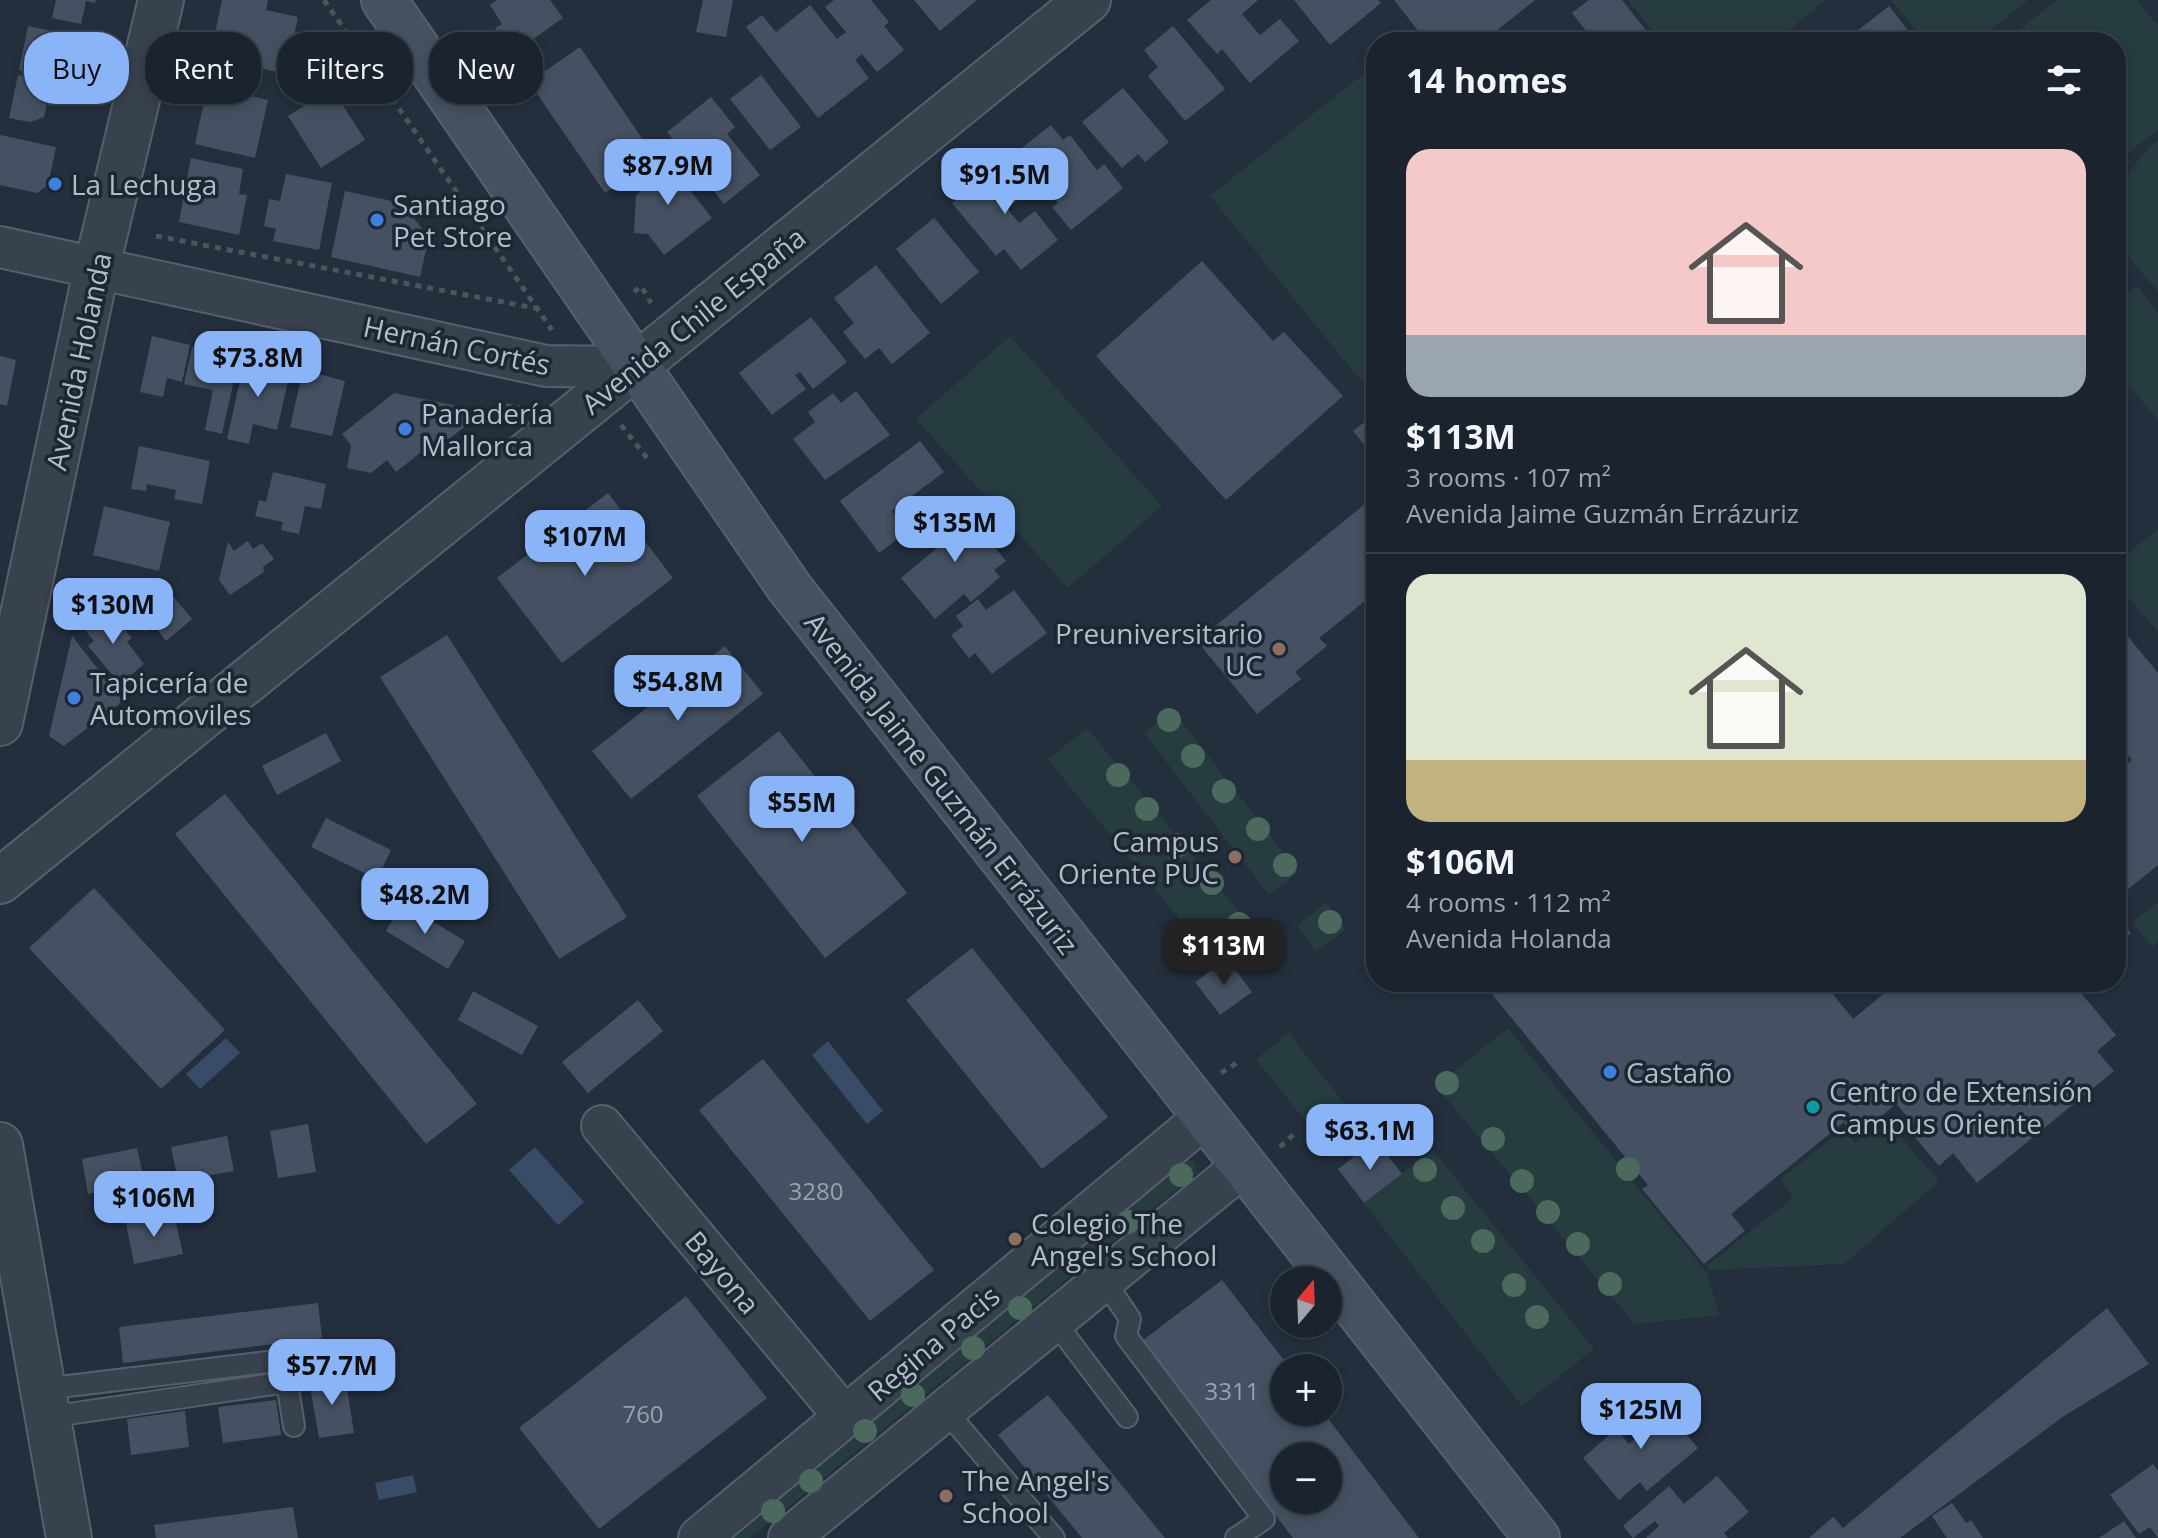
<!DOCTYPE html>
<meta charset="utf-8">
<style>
body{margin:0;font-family:"Open Sans",sans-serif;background:#242b36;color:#f1f3f6;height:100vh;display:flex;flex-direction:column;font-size:30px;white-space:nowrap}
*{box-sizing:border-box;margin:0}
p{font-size:26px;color:#a0a4aa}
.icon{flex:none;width:44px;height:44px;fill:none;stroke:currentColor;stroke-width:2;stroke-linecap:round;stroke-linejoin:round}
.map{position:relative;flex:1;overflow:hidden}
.drawer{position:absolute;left:1366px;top:32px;width:760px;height:960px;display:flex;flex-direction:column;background:#1b232e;border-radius:32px;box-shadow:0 4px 12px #0003,0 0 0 2px #39404a}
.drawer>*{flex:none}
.hud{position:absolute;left:24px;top:32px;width:760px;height:72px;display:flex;gap:16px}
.needle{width:52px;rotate:19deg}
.controls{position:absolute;left:1270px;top:1266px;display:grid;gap:16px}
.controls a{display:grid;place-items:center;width:72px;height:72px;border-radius:50%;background:#1b232e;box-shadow:0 4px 12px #0003,0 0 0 2px #39404a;font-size:40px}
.price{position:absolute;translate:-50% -68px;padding:0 18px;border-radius:16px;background:#8ab4f8;color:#111;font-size:26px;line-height:52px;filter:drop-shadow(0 2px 4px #0008)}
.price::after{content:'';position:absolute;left:50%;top:48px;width:24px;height:18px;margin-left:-12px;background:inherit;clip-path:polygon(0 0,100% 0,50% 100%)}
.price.active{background:#222;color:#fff}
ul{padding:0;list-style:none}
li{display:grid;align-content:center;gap:16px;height:424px;padding:0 40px}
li+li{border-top:2px solid #39404a}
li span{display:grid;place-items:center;height:248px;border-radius:24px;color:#555}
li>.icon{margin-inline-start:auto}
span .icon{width:144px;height:144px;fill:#fffc;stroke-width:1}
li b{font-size:34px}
h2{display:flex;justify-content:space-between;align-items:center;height:96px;padding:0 40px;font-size:34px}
.tag{padding:0 28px;border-radius:32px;background:#1b232e;box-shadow:0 4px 12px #0003,0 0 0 2px #39404a;font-size:28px;line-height:72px}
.tag.active{background:#8ab4f8;color:#111}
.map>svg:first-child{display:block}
.green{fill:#263c3f}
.water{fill:#394c67}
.building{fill:#455162;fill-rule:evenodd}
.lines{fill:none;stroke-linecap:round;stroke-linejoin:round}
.service-casing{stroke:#565f6c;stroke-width:24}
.minor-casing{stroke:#565f6c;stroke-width:44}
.tertiary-casing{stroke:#565f6c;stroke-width:48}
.secondary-casing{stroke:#565f6c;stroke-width:48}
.path{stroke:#44595c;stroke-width:5;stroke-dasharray:6 6;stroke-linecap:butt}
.service{stroke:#38414e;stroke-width:20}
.minor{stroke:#38414e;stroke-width:40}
.tertiary{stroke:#38414e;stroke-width:44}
.secondary{stroke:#465061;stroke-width:44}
.tree{fill:#4b6a5d}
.shop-dot{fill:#3f7fe0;stroke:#1d2633;stroke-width:3}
.education-dot{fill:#8d6e63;stroke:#1d2633;stroke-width:3}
.culture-dot{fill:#0f9aa8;stroke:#1d2633;stroke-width:3}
.labels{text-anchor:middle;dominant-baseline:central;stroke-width:7;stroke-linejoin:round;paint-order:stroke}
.number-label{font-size:24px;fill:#98a1af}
.poi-label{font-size:28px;fill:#b4bcc9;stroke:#1d2633;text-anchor:start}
.street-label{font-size:28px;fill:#b4bcc9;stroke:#1d2633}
</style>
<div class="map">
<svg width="2158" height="1538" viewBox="0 0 2158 1538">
<rect width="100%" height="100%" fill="#242f3e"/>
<!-- green -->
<path class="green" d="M1628 0H1826L1774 42H1662Z
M1892 0H2028L1976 42H1925Z
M2057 0H2137L2158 26V130L2130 151 2116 173V42H2005Z
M1376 64V371L1362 382 1210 196Z
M2158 140V291C2149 280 2137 269 2129 257 2102 216 2124 168 2158 140Z
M2137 286 2158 313V420L2116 371V303Z
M1010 336 1162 506 1068 588 916 419Z
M2158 529V631L2116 584V563Z
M1173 710 1298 872 1269 895 1144 733Z
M1087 728 1255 931 1216 963 1048 760Z
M2158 902V941L2152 946 2132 923Z
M1326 903 1346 929 1316 952 1297 926Z
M1508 1028 1707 1273 1719 1315 1635 1324 1436 1086Z
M1289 1033 1346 1106 1313 1131 1256 1059Z
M1885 1120 1939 1181 1844 1264 1710 1270 1707 1265 1793 1198 1780 1179 1843 1129 1855 1143Z
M1433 1150 1594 1349 1522 1406 1364 1203Z
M1186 1158 1195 1162 1197 1173 750 1538H721Z"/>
<!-- water -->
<path class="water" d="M226 1038 240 1053 200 1089 186 1074Z
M828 1041 883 1111 867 1124 812 1055Z
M535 1147 584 1202 558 1225 509 1170Z
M413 1475 417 1492 379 1500 375 1483Z"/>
<!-- building -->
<path class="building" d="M56 0H96L95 3 86 1 81 24 52 18Z
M222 0H268L266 10 298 17 286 74 210 57Z
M497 0H550L563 18 513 53 495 28 502 24 490 5Z
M703 0H733L726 37 696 32Z
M834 0H871L889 22 884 26 904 50 877 72 862 54 855 60 869 78 818 118 746 27 762 15 776 32 810 5 837 39 846 32 825 7Z
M914 0H977L940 31Z
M1211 0H1258L1242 14 1260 35 1280 19 1299 41 1250 83 1222 49 1217 54 1187 20Z
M1294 0H1378L1381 3 1330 45Z
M1394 0H1535L1482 42H1427Z
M1589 0H1622L1655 42H1595L1572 13Z
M1889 6 1917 42H1843Z
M28 26 76 36 67 81 19 70Z
M1173 26 1225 89 1185 121 1148 76 1158 67 1144 50Z
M580 47 656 159 605 193 529 82Z
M18 75 52 82 44 117 30 122 9 118Z
M761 75 801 127 770 150 730 99Z
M332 88 365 140 321 168 288 116Z
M1123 88 1169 142 1145 162 1138 154 1122 168 1082 122Z
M228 91 268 100 255 158 195 144 205 97 226 102Z
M711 97 735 127 727 134 760 175 724 204 667 132Z
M1051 125 1063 140 1070 135 1097 170 1104 164 1123 188 1071 230 1052 207 1058 203 1035 173 1027 180 1009 158Z
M0 135 56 147 48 185 37 193 0 185Z
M675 152 686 166 677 174 712 218 664 255 648 234 634 233 636 195 650 184 644 176Z
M191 158 243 169 239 194 247 195 239 235 179 222Z
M1007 159 1032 189 1007 208 1019 223 1035 211 1058 240 1021 270 1004 249 996 256 952 203Z
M286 174 332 183 319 250 273 241 276 229 264 226 269 199 280 201Z
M345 191 401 203 429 237 420 277 331 257Z
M934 218 979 272 941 304 896 249Z
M1202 261 1273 341 1284 332 1343 396 1226 500 1096 356Z
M876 265 930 333 892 364 879 348 865 359 843 332 854 323 834 298Z
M811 317 847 362 813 389 800 372 795 375 806 389 772 415 739 373Z
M152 336 190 345 182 382 167 378 163 397 140 392Z
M192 347 239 357 222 434 205 430 213 390 184 384Z
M0 356 16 360 7 406 0 404Z
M245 358 291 368 277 430 253 424 249 444 227 439Z
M303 370 345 381 332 436 290 427Z
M856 391 890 435 825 480 793 439 815 422 808 412 833 393 841 403Z
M394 393 463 407 468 424 448 440 444 434 396 472 387 460 371 473 347 468 351 445 342 434Z
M1376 413V459L1353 431Z
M920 441 944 472 892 511 908 531 879 553 840 501Z
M139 446 210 461 202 504 174 499 176 490 147 484 146 491 131 489Z
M273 472 326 484 321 509 305 506 299 534 281 530 283 522 255 516 259 500 266 502Z
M608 493 673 578 562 663 497 578Z
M1376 495V592L1319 638 1327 646 1295 672 1301 679 1257 714 1197 641Z
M958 504 1006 561 994 570 1000 577 971 602 964 594 935 619 901 578 943 543 930 527Z
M104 506 170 522 159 571 93 555Z
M248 541 253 549 262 543 274 559 263 567 264 572 230 595 219 580 228 542 234 551Z
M166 588 192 619 166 641 153 624 144 632 124 608 140 594 147 604Z
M1014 590 1047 633 992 674 975 653 969 658 951 635 963 626 956 616 978 599 986 610Z
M100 610 104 615 109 610 132 638 127 642 144 664 120 684 88 646 94 641 84 629Z
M2116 622 2158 673V865L2116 899V811L2127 803 2116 789V773L2132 760 2116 740Z
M447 635 627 917 559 959 380 677Z
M72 636 123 701 64 746 49 736Z
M725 646 763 694 631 799 592 751Z
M779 731 907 893 825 958 697 796Z
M326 733 341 761 277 795 262 766Z
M225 794 477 1104 426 1144 175 834Z
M326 818 391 850 377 879 311 847Z
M94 888 225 1030 161 1089 29 948Z
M402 903 465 941 448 969 386 931Z
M2116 915 2131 933 2116 946Z
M972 948 1108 1117 1042 1169 906 1000Z
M1227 959 1252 992 1220 1015 1195 982Z
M1492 982H1823L1853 1019 1898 982H2072L2116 1035 2097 1051 2114 1071 1977 1183 1953 1153 1939 1166 1914 1136 1920 1131 1896 1104 1856 1137 1844 1122 1731 1214 1745 1231 1704 1264 1642 1189 1648 1185 1491 993 1497 988Z
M473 991 538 1026 522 1055 458 1020Z
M638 1000 663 1031 588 1093 562 1062Z
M763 1059 934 1270 870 1321 699 1110Z
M308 1124 316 1172 278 1178 270 1131Z
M227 1136 234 1171 178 1181 171 1147Z
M1376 1140 1402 1174 1364 1203 1338 1169Z
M137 1148 145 1183 88 1194 82 1159Z
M174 1214 183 1254 134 1264 126 1223Z
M1222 1280 1290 1368H1284V1412H1323L1419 1538H1293L1142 1341ZM1284 1456H1328V1500H1284Z
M686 1296 767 1398 599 1529 519 1428Z
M318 1303 322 1338 123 1363 119 1327Z
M2107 1308 2149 1364 2064 1416 1900 1538H1809L1833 1517 1843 1528Z
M345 1375 354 1433 319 1438 309 1381Z
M1651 1394 1698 1448 1647 1491 1640 1482 1619 1500 1583 1458 1616 1429 1629 1444 1644 1430 1629 1413Z
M1048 1395 1165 1538H1082L998 1435Z
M276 1400 281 1435 223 1443 218 1407Z
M185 1411 189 1447 131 1455 127 1419Z
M2153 1464 2158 1471V1538L2150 1527 2139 1534 2110 1495Z
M1717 1476 1749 1512 1724 1533 1728 1538H1646L1659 1526 1655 1521 1633 1538 1623 1526 1669 1486 1684 1504Z
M1952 1503 1966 1523 1971 1520 1983 1538H1947L1932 1516Z
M293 1507 298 1538H156L154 1525Z
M2124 1521 2136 1538H2099Z"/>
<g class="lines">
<!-- service casing -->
<g class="service-casing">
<path id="service" d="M1104 1280 1130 1319 1126 1336 1264 1519 1236 1538
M1054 1321 1127 1417
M43 1389 317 1356
M945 1410 1054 1538
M48 1417 287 1382 294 1426"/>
</g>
<!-- minor casing -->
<g class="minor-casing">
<path id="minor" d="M0 247 546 366 635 367
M602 1126 845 1417
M699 1538 1204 1118
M789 1538 1243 1166"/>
</g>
<!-- tertiary casing -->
<g class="tertiary-casing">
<path id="tertiary" d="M0 723 97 266 161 0
M0 881 1088 0
M0 1145 69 1538"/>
</g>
<!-- secondary casing -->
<g class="secondary-casing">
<path id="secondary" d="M384 0 789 587 1537 1538"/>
</g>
<!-- path -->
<path class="path" d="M324 0 552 330
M156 236 540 309
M634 292 641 286 651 303
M506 406 521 408
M621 425 647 458
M1221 1073 1238 1062
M1280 1147 1294 1134"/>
<!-- service -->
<use href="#service" class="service"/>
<!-- minor -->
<use href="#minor" class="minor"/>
<!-- tertiary -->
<use href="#tertiary" class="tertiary"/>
<!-- secondary -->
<use href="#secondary" class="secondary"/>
</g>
<!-- trees -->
<g class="tree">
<circle cx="1169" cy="720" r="12"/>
<circle cx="1193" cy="756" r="12"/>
<circle cx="1118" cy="775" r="12"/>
<circle cx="1224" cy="791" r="12"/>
<circle cx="1147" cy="809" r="12"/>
<circle cx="1258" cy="829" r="12"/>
<circle cx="1178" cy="845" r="12"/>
<circle cx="1285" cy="865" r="12"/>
<circle cx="1212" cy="883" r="12"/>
<circle cx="1330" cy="922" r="12"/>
<circle cx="1239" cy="924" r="12"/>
<circle cx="1447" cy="1083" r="12"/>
<circle cx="1493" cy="1139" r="12"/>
<circle cx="1628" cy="1169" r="12"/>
<circle cx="1425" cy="1170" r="12"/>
<circle cx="1181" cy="1175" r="12"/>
<circle cx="1522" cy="1181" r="12"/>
<circle cx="1453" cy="1208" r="12"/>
<circle cx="1548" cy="1212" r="12"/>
<circle cx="1128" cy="1222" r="12"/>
<circle cx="1483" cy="1241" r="12"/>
<circle cx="1578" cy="1244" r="12"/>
<circle cx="1077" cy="1263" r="12"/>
<circle cx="1610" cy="1284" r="12"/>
<circle cx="1514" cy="1285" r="12"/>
<circle cx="1020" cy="1308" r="12"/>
<circle cx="1537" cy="1317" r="12"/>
<circle cx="973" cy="1348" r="12"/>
<circle cx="913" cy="1395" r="12"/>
<circle cx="865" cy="1431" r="12"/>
<circle cx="811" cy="1481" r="12"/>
<circle cx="773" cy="1511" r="12"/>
</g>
<!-- markers -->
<g class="shop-dot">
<circle cx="55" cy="184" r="8"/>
<circle cx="377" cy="220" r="8"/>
<circle cx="405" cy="429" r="8"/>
<circle cx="74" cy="698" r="8"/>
<circle cx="1610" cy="1072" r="8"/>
</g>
<g class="education-dot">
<circle cx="1279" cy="649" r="8"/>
<circle cx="1235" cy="857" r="8"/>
<circle cx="1015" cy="1239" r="8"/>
<circle cx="946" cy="1496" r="8"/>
</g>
<circle class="culture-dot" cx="1813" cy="1107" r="8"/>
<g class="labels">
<!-- number labels -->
<g class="number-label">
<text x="816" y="1190">3280</text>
<text x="1232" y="1390">3311</text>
<text x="643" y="1413">760</text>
</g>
<!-- poi labels -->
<g class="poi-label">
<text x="71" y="184">La Lechuga</text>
<text x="393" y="204">Santiago<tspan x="393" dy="32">Pet Store</tspan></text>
<text x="421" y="413">Panadería<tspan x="421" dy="32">Mallorca</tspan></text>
<text x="1263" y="633" text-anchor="end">Preuniversitario<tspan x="1263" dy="32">UC</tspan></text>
<text x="90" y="682">Tapicería de<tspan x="90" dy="32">Automoviles</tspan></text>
<text x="1219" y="841" text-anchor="end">Campus<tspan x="1219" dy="32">Oriente PUC</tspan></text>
<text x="1626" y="1072">Castaño</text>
<text x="1829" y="1091">Centro de Extensión<tspan x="1829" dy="32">Campus Oriente</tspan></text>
<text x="1031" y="1223">Colegio The<tspan x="1031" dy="32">Angel's School</tspan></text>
<text x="962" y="1480">The Angel's<tspan x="962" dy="32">School</tspan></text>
</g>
<!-- street labels -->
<g class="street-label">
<text transform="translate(693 320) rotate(-39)">Avenida Chile España</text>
<text transform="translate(457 345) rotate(12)">Hernán Cortés</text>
<text transform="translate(78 361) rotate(-78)">Avenida Holanda</text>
<text transform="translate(942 783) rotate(52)">Avenida Jaime Guzmán Errázuriz</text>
<text transform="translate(723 1272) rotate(50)">Bayona</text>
<text transform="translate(933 1343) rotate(-40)">Regina Pacis</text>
</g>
</g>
</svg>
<div class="controls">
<a><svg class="needle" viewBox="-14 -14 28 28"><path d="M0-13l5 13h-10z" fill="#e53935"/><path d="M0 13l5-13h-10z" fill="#a0a4aa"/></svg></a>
<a>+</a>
<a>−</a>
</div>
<b class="price" style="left:668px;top:207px">$87.9M</b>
<b class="price" style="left:1005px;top:216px">$91.5M</b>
<b class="price" style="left:258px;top:399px">$73.8M</b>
<b class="price" style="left:955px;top:564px">$135M</b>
<b class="price" style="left:585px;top:578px">$107M</b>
<b class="price" style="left:113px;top:646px">$130M</b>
<b class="price" style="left:678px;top:723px">$54.8M</b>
<b class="price" style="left:802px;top:844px">$55M</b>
<b class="price" style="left:425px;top:936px">$48.2M</b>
<b class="price active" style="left:1224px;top:987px">$113M</b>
<b class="price" style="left:1370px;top:1172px">$63.1M</b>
<b class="price" style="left:154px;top:1239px">$106M</b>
<b class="price" style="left:332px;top:1407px">$57.7M</b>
<b class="price" style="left:1641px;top:1451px">$125M</b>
<div class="hud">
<a class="tag active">Buy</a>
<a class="tag">Rent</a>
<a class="tag">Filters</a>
<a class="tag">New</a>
</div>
<section class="drawer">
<h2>14 homes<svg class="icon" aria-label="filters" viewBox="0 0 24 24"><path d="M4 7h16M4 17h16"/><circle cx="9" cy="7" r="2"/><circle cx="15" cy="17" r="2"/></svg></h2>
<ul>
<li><span style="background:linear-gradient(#f6c9c9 75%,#9aa5b1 0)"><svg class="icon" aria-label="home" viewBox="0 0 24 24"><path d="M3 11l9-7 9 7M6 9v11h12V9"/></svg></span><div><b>$113M</b><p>3 rooms · 107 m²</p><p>Avenida Jaime Guzmán Errázuriz</p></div></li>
<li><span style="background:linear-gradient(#dfe7d0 75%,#c2b280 0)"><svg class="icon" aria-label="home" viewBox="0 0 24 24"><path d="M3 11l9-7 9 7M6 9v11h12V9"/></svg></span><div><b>$106M</b><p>4 rooms · 112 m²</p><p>Avenida Holanda</p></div></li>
</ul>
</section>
</div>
